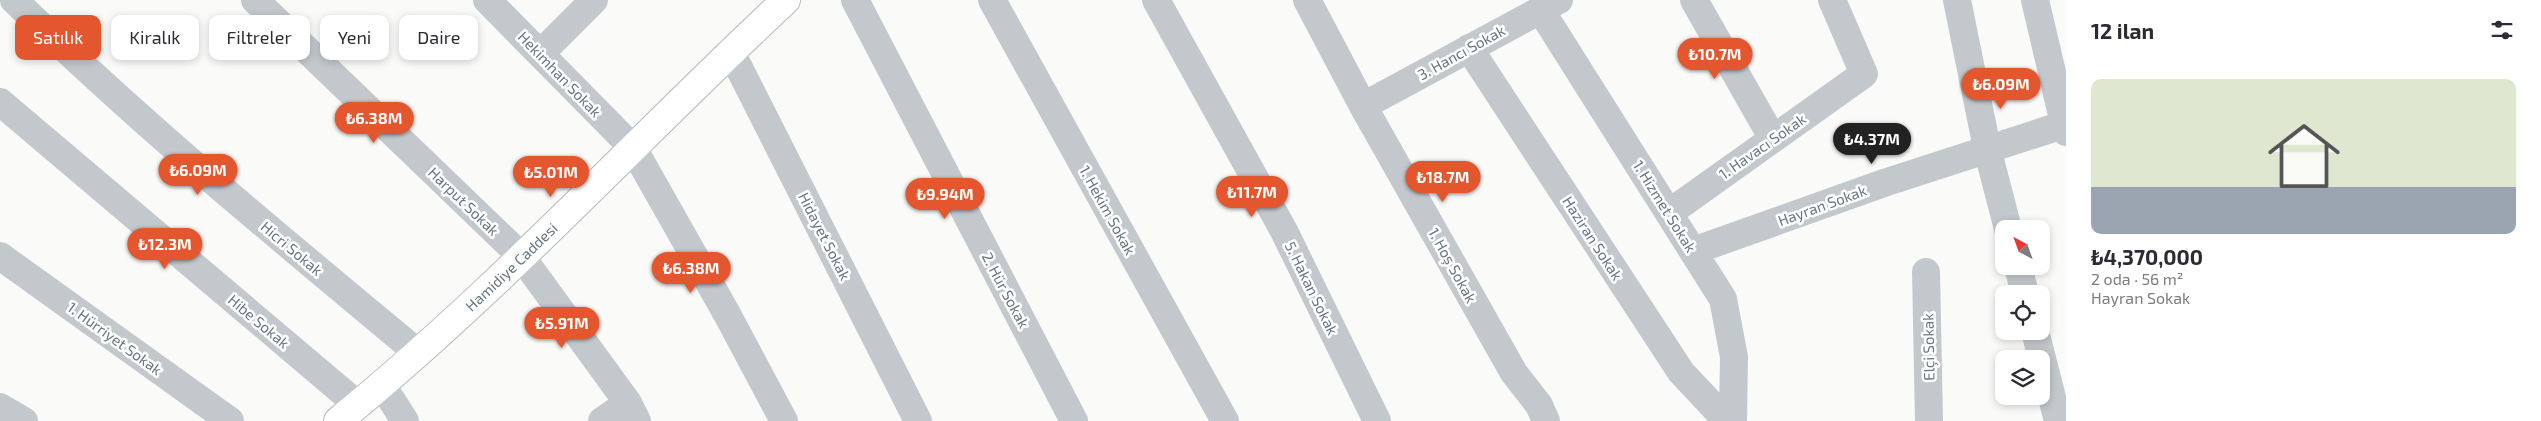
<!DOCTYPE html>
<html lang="tr">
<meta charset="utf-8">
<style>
body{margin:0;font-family:"Exo 2",sans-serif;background:#f7f7f7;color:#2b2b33;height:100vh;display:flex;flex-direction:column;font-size:19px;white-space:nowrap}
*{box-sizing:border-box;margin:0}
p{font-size:16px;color:#7c7c81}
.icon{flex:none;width:28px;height:28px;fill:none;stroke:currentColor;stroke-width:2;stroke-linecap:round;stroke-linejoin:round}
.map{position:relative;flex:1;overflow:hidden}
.details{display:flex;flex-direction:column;background:#fff;width:475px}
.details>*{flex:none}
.top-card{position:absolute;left:15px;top:15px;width:475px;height:45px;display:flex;gap:10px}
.needle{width:32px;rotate:319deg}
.fabs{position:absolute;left:1995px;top:220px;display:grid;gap:10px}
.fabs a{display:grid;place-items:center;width:55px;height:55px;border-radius:10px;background:#fff;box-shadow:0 2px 8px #0003;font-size:25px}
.price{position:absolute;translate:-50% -42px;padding:0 11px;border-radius:18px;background:#e4572e;color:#fff;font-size:16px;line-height:32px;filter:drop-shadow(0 1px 2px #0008)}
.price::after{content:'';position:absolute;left:50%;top:30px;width:15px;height:11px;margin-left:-8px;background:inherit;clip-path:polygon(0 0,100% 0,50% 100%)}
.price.active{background:#222;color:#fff}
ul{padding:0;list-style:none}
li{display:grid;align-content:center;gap:10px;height:265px;padding:0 25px}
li+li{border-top:1px solid #e1e1e2}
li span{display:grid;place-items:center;height:155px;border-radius:10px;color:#555}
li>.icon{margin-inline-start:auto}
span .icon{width:90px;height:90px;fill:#fffc;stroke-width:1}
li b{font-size:21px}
h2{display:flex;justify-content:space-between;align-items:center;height:60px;padding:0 25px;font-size:21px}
.tag{padding:0 18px;border-radius:10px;background:#fff;box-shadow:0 2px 8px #0003;font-size:18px;line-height:45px}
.tag.active{background:#e4572e;color:#fff}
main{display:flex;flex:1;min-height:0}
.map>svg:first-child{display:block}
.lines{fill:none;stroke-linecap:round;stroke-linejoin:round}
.major-casing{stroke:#b5babe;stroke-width:30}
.minor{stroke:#c3c8cc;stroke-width:28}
.major{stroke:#fff;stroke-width:28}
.labels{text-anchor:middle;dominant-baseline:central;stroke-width:5;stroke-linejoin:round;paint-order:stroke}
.street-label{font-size:15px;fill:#657683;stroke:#fff}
</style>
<main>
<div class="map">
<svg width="2066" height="421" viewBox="0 0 2066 421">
<rect width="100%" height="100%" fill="#fafaf8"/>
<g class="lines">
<!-- major casing -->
<g class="major-casing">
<g id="major">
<path id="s1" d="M338 421C497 292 636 140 786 0"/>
</g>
</g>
<!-- minor -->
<path class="minor" d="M14 0C142 125 280 238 418 353
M255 0 521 256 628 403 637 421
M487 0 633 148 727 314 784 421
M855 0 1074 421
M992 0 1225 421
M1156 0 1284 231 1377 421
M1307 0 1363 106 1514 373 1539 405 1546 421
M1694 0 1773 139
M1957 0 1987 148 2008 229
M2035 0 2066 132
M1540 9 1723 299 1734 357 1733 421
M1469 48 1681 372 1727 421
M731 52 918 421
M541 53 594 0
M0 102 358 405
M1363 106 1559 0
M1669 213 1864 74 1832 0
M1693 251 1884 183 2066 124
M0 256 230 421
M2018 266 2025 294
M1926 272 1929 421
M2035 331 2058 421
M382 385 405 421
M0 407 24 421
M602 421 628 403"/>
<!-- major -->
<use href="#major" class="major"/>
</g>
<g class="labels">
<!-- street labels -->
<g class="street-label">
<text transform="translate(1461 52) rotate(-29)">3. Hancı Sokak</text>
<text transform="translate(560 74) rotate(46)">Hekimhan Sokak</text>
<text transform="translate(1762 146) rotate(-35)">1. Havacı Sokak</text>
<text transform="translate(464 201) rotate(44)">Harput Sokak</text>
<text transform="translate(1822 205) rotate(-20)">Hayran Sokak</text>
<text transform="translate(1665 206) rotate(58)">1. Hizmet Sokak</text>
<text transform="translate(1108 210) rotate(61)">1. Hekim Sokak</text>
<text transform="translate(825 236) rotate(63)">Hidayet Sokak</text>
<text transform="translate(1593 238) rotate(57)">Haziran Sokak</text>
<text transform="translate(292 248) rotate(40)">Hicri Sokak</text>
<text transform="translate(1453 265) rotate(61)">1. Hoş Sokak</text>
<text stroke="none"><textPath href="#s1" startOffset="232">Hamidiye Caddesi</textPath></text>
<text transform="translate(1312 288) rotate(64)">5. Hakan Sokak</text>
<text transform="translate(1006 290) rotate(62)">2. Hür Sokak</text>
<text transform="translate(259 321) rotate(40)">Hibe Sokak</text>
<text transform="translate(115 338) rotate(36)">1. Hürriyet Sokak</text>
<text transform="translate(1928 347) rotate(-91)">Elçi Sokak</text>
</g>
</g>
</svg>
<div class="fabs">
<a><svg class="needle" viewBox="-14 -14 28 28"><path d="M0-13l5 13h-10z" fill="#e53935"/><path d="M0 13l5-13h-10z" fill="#7c7c81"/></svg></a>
<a><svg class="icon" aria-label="locate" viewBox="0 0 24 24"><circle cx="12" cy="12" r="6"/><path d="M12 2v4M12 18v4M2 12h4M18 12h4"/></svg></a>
<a><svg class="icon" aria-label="layers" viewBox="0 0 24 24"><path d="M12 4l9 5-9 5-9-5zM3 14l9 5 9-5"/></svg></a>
</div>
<b class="price" style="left:1715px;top:80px">₺10.7M</b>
<b class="price" style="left:2001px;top:110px">₺6.09M</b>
<b class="price" style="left:374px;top:144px">₺6.38M</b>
<b class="price active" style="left:1872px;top:165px">₺4.37M</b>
<b class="price" style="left:198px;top:196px">₺6.09M</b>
<b class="price" style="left:551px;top:198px">₺5.01M</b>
<b class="price" style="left:1443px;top:203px">₺18.7M</b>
<b class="price" style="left:1252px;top:218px">₺11.7M</b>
<b class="price" style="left:945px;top:220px">₺9.94M</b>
<b class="price" style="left:165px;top:270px">₺12.3M</b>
<b class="price" style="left:691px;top:294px">₺6.38M</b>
<b class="price" style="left:562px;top:349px">₺5.91M</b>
<div class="top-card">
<a class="tag active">Satılık</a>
<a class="tag">Kiralık</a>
<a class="tag">Filtreler</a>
<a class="tag">Yeni</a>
<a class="tag">Daire</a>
</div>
</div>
<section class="details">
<h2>12 ilan<svg class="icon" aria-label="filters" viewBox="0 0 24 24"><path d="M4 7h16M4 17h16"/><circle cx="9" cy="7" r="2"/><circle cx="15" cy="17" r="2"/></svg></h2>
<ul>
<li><span style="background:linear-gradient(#dfe7d0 70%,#9aa5b1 0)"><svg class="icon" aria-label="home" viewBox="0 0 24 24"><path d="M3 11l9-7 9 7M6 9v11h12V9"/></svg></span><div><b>₺4,370,000</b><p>2 oda · 56 m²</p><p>Hayran Sokak</p></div></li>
</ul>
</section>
</main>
